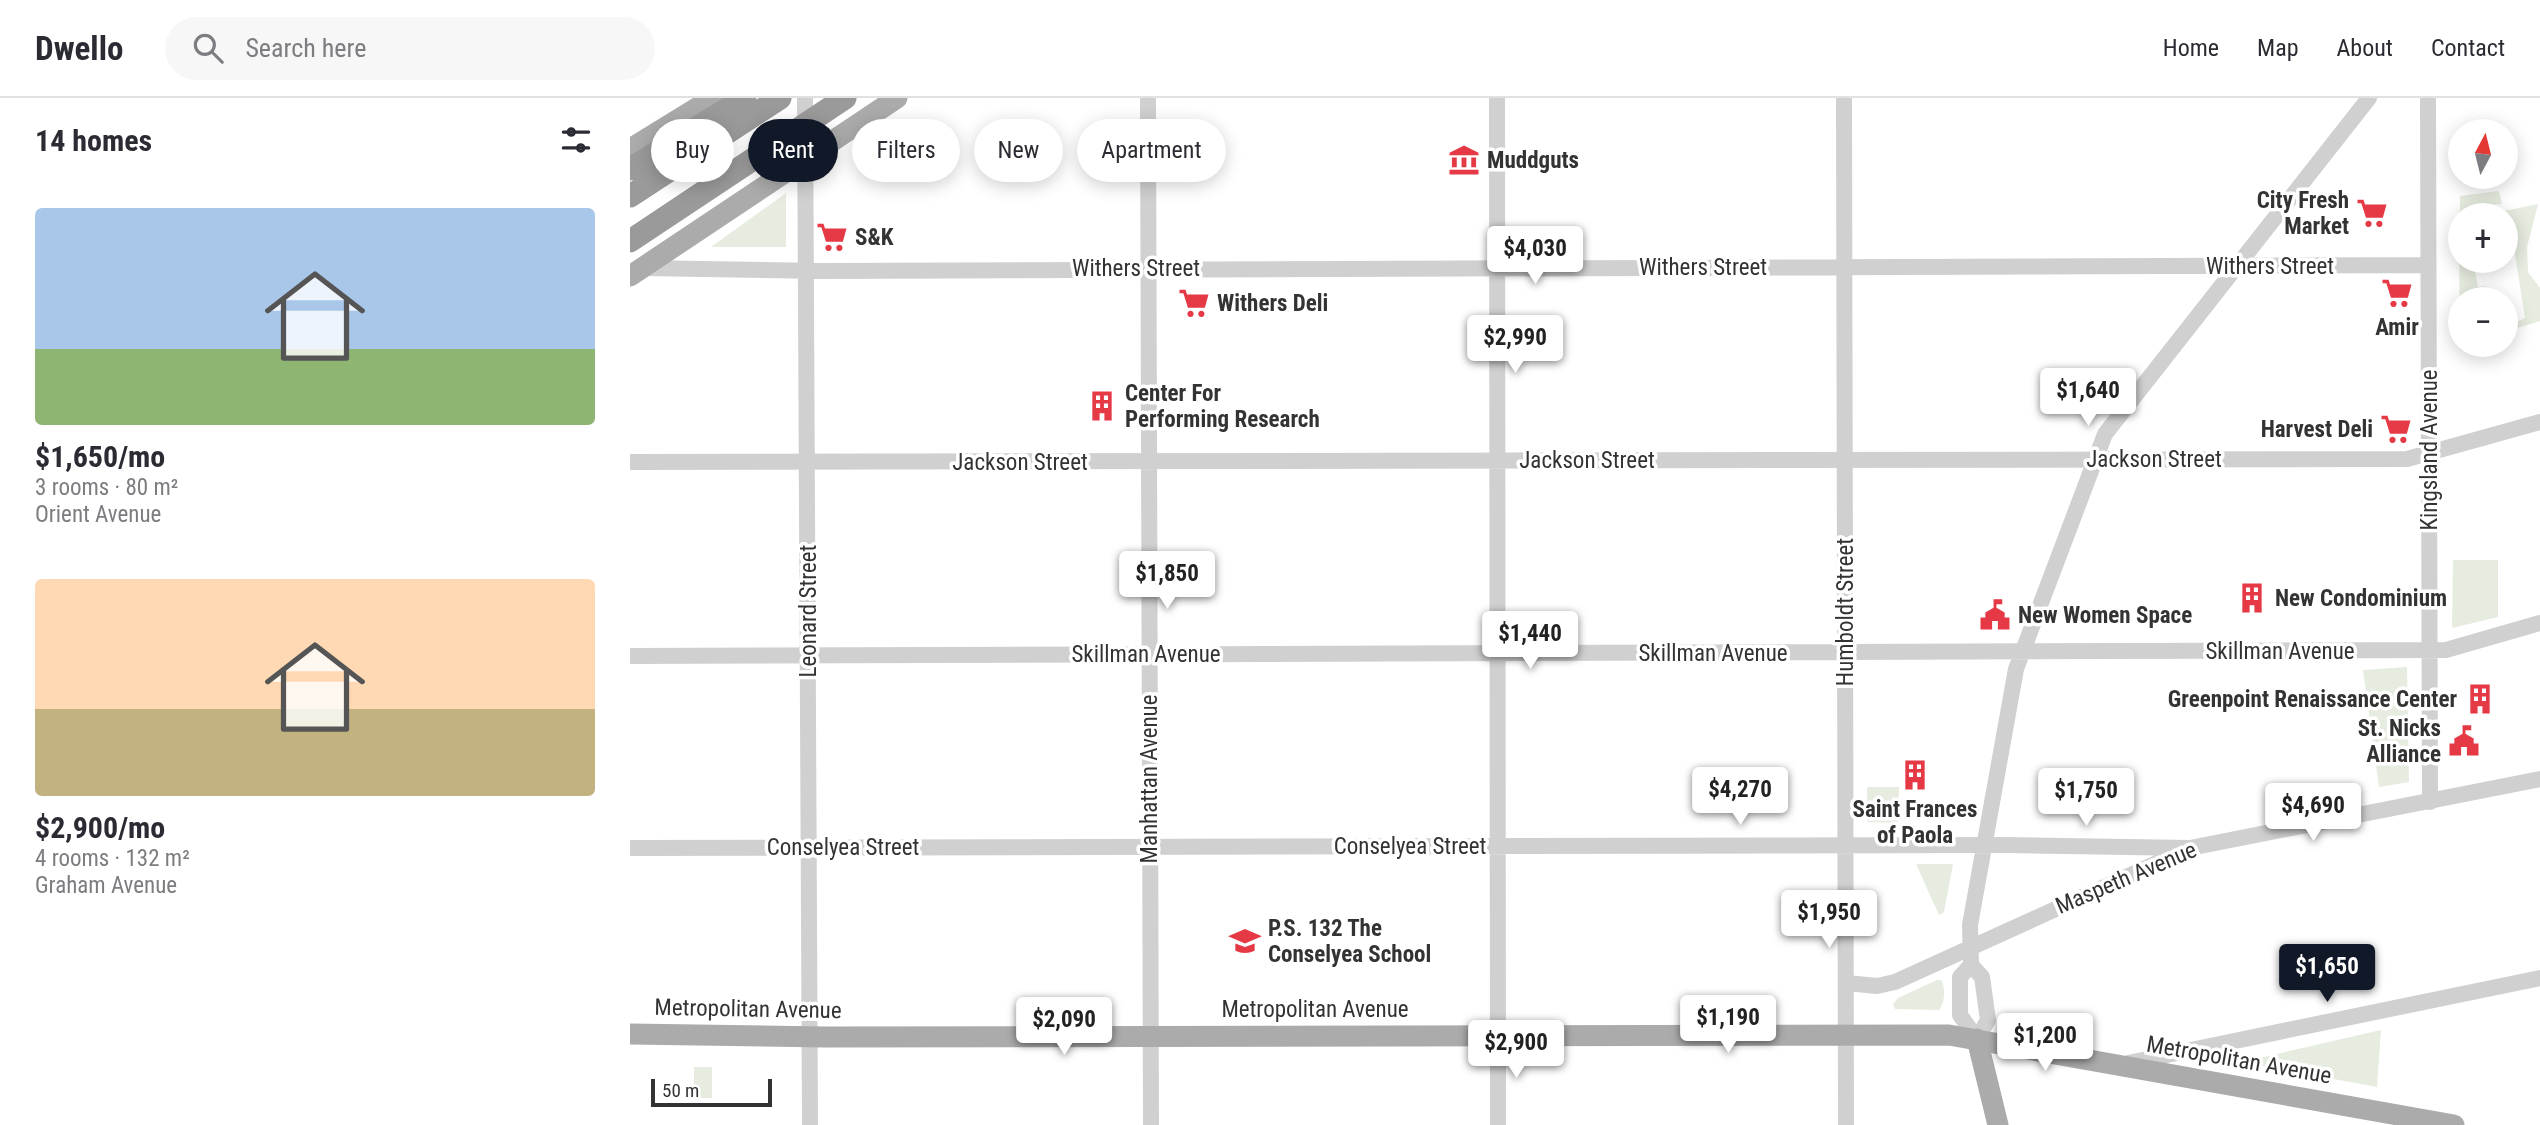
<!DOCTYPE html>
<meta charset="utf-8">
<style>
body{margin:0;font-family:"Roboto Condensed",sans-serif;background:#f7f7f7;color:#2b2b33;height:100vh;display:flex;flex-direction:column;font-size:26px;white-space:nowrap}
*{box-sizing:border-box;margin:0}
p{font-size:23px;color:#7c7c81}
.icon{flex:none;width:38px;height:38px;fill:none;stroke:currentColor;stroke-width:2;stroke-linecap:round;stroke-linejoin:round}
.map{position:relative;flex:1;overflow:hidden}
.details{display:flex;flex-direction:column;background:#fff;width:630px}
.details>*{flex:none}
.guide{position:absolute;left:21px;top:21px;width:665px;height:63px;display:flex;gap:14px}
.needle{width:46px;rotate:7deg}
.buttons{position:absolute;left:1818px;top:21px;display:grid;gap:14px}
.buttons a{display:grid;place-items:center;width:70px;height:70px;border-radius:50%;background:#fff;box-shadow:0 4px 18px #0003;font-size:35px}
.scale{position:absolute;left:21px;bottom:18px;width:121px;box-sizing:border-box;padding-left:7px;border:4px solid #333;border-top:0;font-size:19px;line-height:24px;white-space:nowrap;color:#333;-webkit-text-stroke:5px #fff;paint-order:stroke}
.price{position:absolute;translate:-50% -60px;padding:0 16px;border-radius:7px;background:#fff;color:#222;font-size:23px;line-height:46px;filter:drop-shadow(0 2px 4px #0008)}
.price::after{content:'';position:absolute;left:50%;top:42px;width:21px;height:16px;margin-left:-10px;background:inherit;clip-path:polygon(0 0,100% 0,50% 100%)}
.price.current{background:#111827;color:#fff}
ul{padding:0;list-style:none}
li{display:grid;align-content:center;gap:14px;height:371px;padding:0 35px}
li span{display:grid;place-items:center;height:217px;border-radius:7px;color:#555}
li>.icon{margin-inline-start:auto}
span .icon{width:126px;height:126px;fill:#fffc;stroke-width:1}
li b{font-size:30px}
h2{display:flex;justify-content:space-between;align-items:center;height:84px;padding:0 35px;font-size:30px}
.pill{padding:0 24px;border-radius:32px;background:#fff;box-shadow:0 4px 18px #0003;font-size:24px;line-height:63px}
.pill.current{background:#111827;color:#fff}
header{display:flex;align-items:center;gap:42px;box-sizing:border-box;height:98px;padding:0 35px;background:#fff;border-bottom:2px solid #e1e1e2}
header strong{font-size:33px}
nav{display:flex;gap:38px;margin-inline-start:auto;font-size:24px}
.search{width:490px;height:63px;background:#f7f7f7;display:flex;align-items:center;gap:18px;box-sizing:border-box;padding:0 24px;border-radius:38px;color:#7c7c81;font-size:26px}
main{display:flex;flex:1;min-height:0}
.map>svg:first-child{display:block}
.green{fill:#e6ecdf}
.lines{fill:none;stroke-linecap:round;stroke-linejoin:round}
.minor{stroke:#d0d0d0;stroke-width:16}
.major{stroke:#ababab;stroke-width:21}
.highway{stroke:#9a9a9a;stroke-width:23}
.highway-bridge{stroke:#9a9a9a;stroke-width:23}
.labels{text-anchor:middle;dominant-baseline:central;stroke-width:7;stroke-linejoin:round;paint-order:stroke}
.poi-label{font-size:23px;font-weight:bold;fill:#333;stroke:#fff;text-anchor:start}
.street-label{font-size:23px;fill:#333;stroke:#fff}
</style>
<header>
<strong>Dwello</strong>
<div class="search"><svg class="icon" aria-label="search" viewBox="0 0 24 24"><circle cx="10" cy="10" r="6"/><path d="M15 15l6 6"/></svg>Search here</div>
<nav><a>Home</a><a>Map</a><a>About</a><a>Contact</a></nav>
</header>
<main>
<section class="details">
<h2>14 homes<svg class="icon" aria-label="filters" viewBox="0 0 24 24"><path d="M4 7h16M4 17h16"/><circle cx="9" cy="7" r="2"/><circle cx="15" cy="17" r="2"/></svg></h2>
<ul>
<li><span style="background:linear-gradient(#a9c7e8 65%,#8fb573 0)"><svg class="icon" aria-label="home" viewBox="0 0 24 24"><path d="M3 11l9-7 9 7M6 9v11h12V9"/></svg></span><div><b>$1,650/mo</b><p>3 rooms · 80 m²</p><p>Orient Avenue</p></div></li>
<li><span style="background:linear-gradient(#ffd9b3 60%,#c2b280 0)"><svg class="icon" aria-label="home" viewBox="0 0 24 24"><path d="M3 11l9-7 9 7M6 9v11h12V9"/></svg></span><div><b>$2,900/mo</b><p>4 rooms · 132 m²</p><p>Graham Avenue</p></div></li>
</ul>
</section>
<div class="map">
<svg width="1910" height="1027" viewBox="0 0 1910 1027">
<rect width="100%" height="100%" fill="#fff"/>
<!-- green -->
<path class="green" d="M1869 93 1872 106 1840 108 1841 117H1830V126V98Z
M156 95V149H81Z
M1908 106 1897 149 1898 174 1910 190V223L1881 232 1880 227 1895 220 1884 150 1881 149 1874 113Z
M1829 141 1830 163H1843L1848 189 1854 188 1858 190 1861 201H1830V239Z
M1823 462H1868V519L1822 530Z
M1777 569 1779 684 1749 689 1733 572Z
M1237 689H1269L1268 725 1237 724Z
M1286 766H1323L1314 814 1309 817Z
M1307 882H1311C1316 890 1315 904 1309 912L1265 911 1263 906 1268 900Z
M1751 932 1747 989 1612 964Z
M64 969H82V1000H64Z"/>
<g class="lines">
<!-- minor -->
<path class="minor" d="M175 0 180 1027
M518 0 521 1027
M867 0 868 1027
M1214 0 1216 1027
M1798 0 1800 704
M12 170 193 173 1798 167
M0 364 1777 361 1910 324
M0 558 1816 552 1910 525
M0 750 1374 747 1560 750
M1341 867 1330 879V917L1347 941 1358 922 1352 879 1341 867 1340 827 1386 571 1475 336 1739 0
M1217 885 1247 888 1265 884 1560 750 1910 681
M1498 965 1910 880"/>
<!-- major -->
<path class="major" d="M0 51 83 0
M0 178 267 0
M0 936 195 939 1319 937 1824 1027
M1347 941 1368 1027"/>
<!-- highway -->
<path class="highway" d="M0 71 115 0
M0 98 150 0"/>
<!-- highway-bridge -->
<path class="highway-bridge" d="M0 143 215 0"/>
</g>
<!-- icons -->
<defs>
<g id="museum-bare" transform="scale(2.415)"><path d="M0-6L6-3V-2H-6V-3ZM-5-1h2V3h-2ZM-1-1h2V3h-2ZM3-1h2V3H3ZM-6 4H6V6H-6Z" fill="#e63946" stroke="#fff" stroke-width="2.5" paint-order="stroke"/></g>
<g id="supermarket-bare" transform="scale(2.415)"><path d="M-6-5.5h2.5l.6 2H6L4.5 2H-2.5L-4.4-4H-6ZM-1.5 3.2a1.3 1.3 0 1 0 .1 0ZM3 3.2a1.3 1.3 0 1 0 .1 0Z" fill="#e63946" stroke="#fff" stroke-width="2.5" paint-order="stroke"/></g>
<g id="building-bare" transform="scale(2.415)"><path d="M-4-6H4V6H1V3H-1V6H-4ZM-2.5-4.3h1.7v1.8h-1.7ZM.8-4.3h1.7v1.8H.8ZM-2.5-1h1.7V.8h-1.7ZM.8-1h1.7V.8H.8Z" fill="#e63946" stroke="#fff" stroke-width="2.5" paint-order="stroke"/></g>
<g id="civic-bare" transform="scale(2.415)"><path d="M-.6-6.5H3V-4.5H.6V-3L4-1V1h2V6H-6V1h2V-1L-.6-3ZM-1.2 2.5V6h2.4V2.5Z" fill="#e63946" stroke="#fff" stroke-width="2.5" paint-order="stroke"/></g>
<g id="school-bare" transform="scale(2.415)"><path d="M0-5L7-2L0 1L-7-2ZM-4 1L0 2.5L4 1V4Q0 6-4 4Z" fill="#e63946" stroke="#fff" stroke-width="2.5" paint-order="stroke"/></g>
</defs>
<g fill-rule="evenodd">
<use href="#museum-bare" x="834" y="62"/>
<use href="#supermarket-bare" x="1742" y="115"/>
<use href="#supermarket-bare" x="202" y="139"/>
<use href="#supermarket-bare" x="1767" y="195"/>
<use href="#supermarket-bare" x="564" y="205"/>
<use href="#building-bare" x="472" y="308"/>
<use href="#supermarket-bare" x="1766" y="331"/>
<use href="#building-bare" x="1622" y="500"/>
<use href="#civic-bare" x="1365" y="517"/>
<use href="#building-bare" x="1850" y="601"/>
<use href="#civic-bare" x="1834" y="643"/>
<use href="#building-bare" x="1285" y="677"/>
<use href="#school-bare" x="615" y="843"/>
</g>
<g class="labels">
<!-- poi labels -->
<g class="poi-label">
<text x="857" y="62">Muddguts</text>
<text x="1719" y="102" text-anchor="end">City Fresh<tspan x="1719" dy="26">Market</tspan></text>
<text x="225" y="139">S&amp;K</text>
<text x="587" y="205">Withers Deli</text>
<text x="1767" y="229" text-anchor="middle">Amir</text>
<text x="495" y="295">Center For<tspan x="495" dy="26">Performing Research</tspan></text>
<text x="1743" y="331" text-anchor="end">Harvest Deli</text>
<text x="1645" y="500">New Condominium</text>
<text x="1388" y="517">New Women Space</text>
<text x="1827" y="601" text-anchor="end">Greenpoint Renaissance Center</text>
<text x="1811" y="630" text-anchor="end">St. Nicks<tspan x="1811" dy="26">Alliance</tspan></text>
<text x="1285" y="711" text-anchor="middle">Saint Frances<tspan x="1285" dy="26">of Paola</tspan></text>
<text x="638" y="830">P.S. 132 The<tspan x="638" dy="26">Conselyea School</tspan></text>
</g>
<!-- street labels -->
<g class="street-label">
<text x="1640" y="168">Withers Street</text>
<text x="1073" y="169">Withers Street</text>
<text x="506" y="170">Withers Street</text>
<text transform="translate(1799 352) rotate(-90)">Kingsland Avenue</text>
<text x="1524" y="361">Jackson Street</text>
<text x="957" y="362">Jackson Street</text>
<text x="390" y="364">Jackson Street</text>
<text transform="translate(178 513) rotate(-90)">Leonard Street</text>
<text transform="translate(1215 514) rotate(-90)">Humboldt Street</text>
<text x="1650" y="553">Skillman Avenue</text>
<text x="1083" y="555">Skillman Avenue</text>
<text x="516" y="556">Skillman Avenue</text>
<text transform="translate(519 681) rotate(-90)">Manhattan Avenue</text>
<text x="780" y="748">Conselyea Street</text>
<text x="213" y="749">Conselyea Street</text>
<text transform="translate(1496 780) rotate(-23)">Maspeth Avenue</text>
<text transform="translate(118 911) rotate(1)">Metropolitan Avenue</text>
<text x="685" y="911">Metropolitan Avenue</text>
<text transform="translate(1609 962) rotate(10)">Metropolitan Avenue</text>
</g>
</g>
</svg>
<div class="buttons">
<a><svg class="needle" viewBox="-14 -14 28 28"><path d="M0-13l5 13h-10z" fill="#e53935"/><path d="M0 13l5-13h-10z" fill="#7c7c81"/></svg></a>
<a>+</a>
<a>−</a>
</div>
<div class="scale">50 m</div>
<b class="price" style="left:905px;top:188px">$4,030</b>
<b class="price" style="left:885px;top:277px">$2,990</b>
<b class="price" style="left:1458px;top:330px">$1,640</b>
<b class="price" style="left:537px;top:513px">$1,850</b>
<b class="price" style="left:900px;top:573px">$1,440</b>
<b class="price" style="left:1110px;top:729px">$4,270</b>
<b class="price" style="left:1456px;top:730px">$1,750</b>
<b class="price" style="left:1683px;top:745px">$4,690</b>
<b class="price" style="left:1199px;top:852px">$1,950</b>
<b class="price current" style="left:1697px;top:906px">$1,650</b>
<b class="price" style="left:1098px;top:957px">$1,190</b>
<b class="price" style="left:434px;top:959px">$2,090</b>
<b class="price" style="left:1415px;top:975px">$1,200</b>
<b class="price" style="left:886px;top:982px">$2,900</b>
<div class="guide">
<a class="pill">Buy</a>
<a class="pill current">Rent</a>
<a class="pill">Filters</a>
<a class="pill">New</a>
<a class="pill">Apartment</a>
</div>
</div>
</main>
